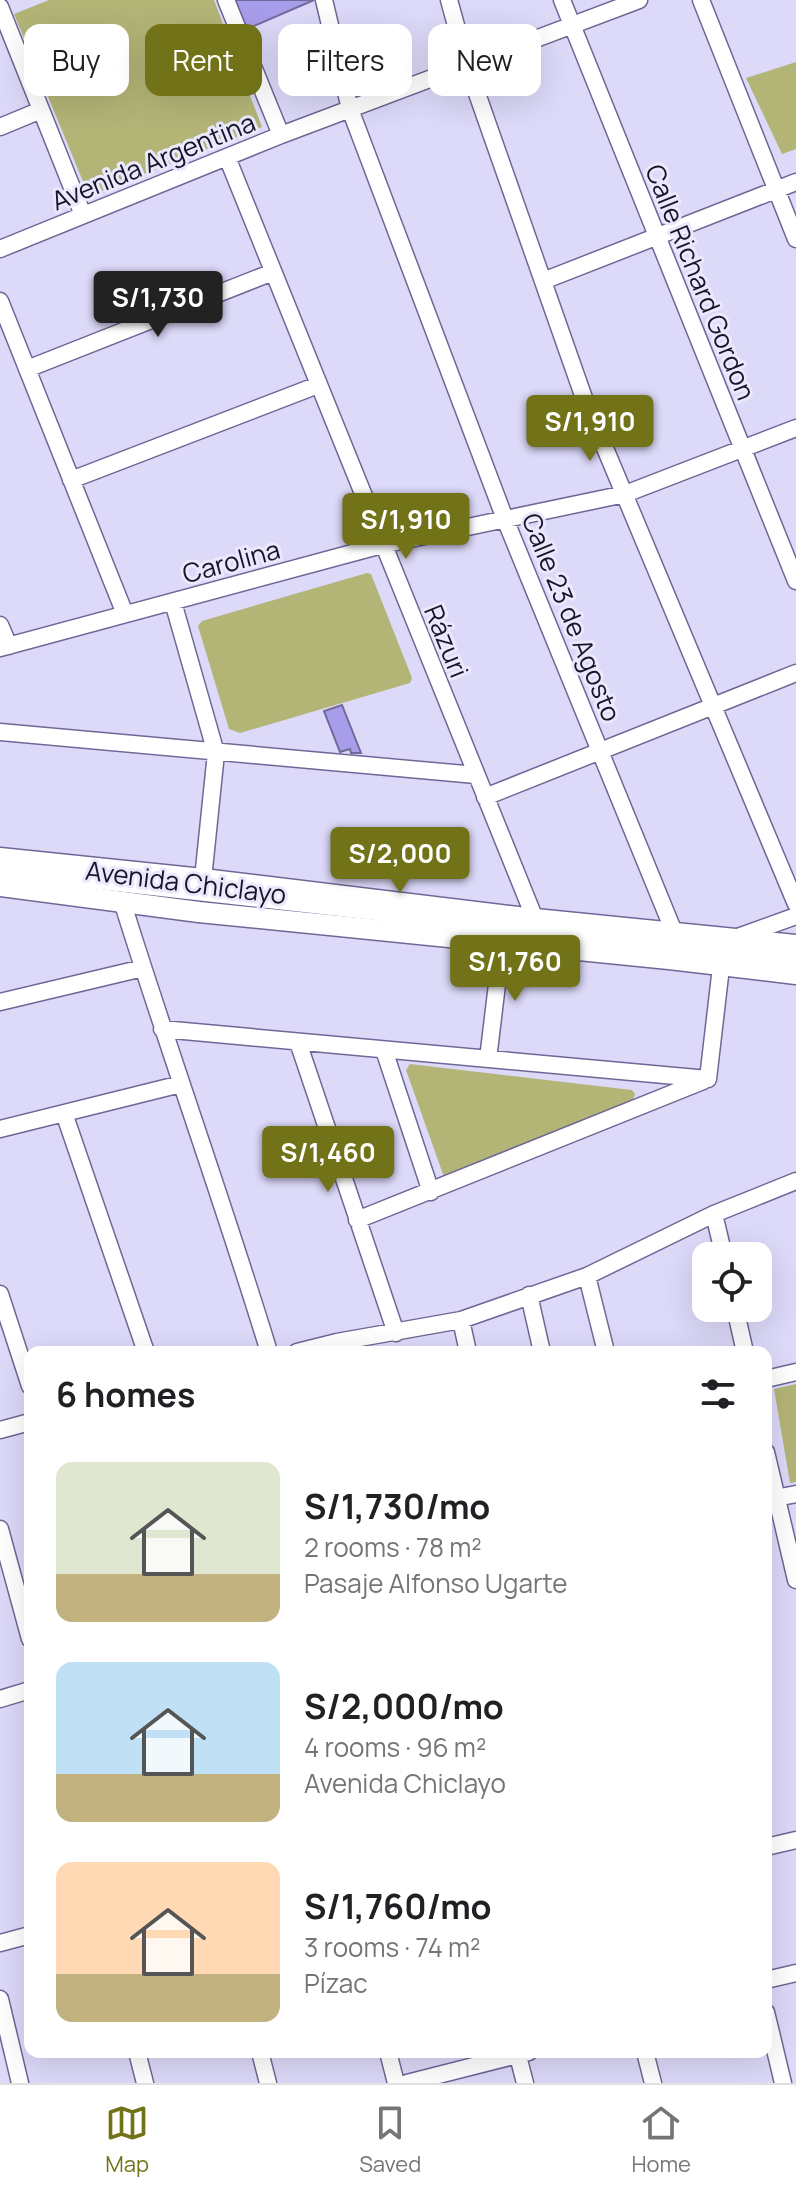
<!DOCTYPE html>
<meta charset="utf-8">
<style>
body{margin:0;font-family:Manrope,sans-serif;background:#f2f2f2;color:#202124;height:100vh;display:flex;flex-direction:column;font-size:30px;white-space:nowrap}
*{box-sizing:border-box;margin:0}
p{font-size:26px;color:#757577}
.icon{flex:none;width:44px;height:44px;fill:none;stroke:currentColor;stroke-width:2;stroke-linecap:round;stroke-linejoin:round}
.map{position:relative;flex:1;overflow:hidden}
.panel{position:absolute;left:24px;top:1346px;width:748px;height:712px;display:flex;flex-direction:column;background:#fff;border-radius:16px;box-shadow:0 8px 32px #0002}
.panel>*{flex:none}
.guide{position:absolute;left:24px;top:24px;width:748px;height:72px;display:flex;gap:16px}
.controls{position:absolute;left:692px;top:1242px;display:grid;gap:16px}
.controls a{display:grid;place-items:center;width:80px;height:80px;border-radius:16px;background:#fff;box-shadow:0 8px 32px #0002;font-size:40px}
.price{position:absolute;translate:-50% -68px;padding:0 18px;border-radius:8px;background:#727318;color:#fff;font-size:26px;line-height:52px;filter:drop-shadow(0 2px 4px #0008)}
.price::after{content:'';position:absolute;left:50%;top:48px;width:24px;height:18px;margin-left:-12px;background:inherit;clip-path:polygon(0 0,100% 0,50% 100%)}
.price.selected{background:#222;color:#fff}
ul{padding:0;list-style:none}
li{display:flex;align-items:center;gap:24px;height:200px;padding:0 32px}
li span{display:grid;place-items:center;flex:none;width:224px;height:160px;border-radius:16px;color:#555}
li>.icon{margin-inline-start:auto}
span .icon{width:96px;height:96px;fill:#fffc;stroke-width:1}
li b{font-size:34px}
h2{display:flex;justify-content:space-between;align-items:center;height:96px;padding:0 32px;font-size:34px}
.chip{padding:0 28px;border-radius:16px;background:#fff;box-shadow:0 8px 32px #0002;font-size:28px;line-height:72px}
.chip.selected{background:#727318;color:#fff}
.tab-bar{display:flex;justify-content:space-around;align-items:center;height:112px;border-top:2px solid #e0e0e0;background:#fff;font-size:22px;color:#757577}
.tab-bar a{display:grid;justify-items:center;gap:4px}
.tab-bar .selected{color:#727318}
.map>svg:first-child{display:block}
.green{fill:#b3b577}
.building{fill:#a89dea;stroke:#706a99;stroke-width:2}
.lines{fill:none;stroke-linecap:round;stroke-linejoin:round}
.minor-casing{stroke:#6e6797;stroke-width:19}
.major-casing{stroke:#6e6797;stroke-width:23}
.minor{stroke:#fff;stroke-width:16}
.major{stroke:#fff;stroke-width:20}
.labels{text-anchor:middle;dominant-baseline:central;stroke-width:6;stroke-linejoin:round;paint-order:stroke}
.street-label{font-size:26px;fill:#171427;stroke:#eae8fd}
</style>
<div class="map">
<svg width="796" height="2083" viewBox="0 0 796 2083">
<rect width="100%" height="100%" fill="#dcd9f9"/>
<!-- green -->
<path class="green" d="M49 0H214L262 127 89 196 14 14Z
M796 62V149L782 154 746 78Z
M367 573 371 574 412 678 410 683 240 733 229 729 198 626 202 621Z
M410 1064 632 1090 635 1094 633 1100 444 1177 406 1070Z
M796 1384V1482L790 1483 774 1389Z"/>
<!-- building -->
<path class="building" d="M235 0H314L247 29Z
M342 705 361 753H351L350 749 340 752 324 711Z"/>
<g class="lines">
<!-- minor casing -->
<g class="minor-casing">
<path id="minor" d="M226 0 281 135
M324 0 350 109 505 519 674 932
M449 0 467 65 584 398 796 904
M562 0 796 581
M701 0 796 239
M0 7 83 215
M0 127 41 110
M227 157 535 919
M0 249 281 135 639 0
M543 281 796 182
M0 301 125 614
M27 369 273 272
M71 480 318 385
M173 602 216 753 203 879
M0 625 9 646
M0 648 382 545 625 494 796 428
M0 732 476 775
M485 797 796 673
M0 870 796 959
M122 901C169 1052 223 1201 269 1352
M0 1002 143 968
M162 1029 708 1079
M298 1042 396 1333
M384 1050 431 1192
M488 1059 502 943
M708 1079 721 967 735 938 796 916
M64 1113 146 1352
M0 1129 181 1084
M714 1214 724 1256
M357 1220 703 1081
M587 1276 606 1352
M0 1294 30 1386
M529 1295 542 1352
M735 1308 745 1352
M461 1320 468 1352
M297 1352 337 1342 461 1320 587 1276 714 1214 796 1181
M766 1379 796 1372
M0 1430 30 1422
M766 1452 796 1580
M775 1498 796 1494
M0 1529 30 1639
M0 1699 30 1690
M766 1847 796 1840
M0 1943 30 1935
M766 1980 796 1973
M0 1999 20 2083
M766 2012 783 2083
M137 2052 145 2083
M260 2052 268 2083
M388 2052 396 2083
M517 2052 525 2083
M645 2052 653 2083
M407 2083 529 2052"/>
</g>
<!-- major casing -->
<g class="major-casing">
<path id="major" d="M0 858 203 879 535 919 796 945
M0 886 199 912 669 959 796 974"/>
</g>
<!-- minor -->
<use href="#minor" class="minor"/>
<!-- major -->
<use href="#major" class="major"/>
</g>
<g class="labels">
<!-- street labels -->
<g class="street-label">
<text transform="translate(153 161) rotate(-22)">Avenida Argentina</text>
<text transform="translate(701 282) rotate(68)">Calle Richard Gordon</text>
<text transform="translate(231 561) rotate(-15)">Carolina</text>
<text transform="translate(572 617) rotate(68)">Calle 23 de Agosto</text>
<text transform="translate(447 641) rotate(68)">Rázuri</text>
<text transform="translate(186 882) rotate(7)">Avenida Chiclayo</text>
</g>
</g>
</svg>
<div class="controls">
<a><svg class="icon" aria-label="locate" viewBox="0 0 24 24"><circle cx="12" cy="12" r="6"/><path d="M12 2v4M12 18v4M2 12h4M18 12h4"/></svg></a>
</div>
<b class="price selected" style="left:158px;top:339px">S/1,730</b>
<b class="price" style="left:590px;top:463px">S/1,910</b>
<b class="price" style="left:406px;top:561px">S/1,910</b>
<b class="price" style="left:400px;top:895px">S/2,000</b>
<b class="price" style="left:515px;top:1003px">S/1,760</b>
<b class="price" style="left:328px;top:1194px">S/1,460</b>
<div class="guide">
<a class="chip">Buy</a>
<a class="chip selected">Rent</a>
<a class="chip">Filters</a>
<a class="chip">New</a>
</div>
<section class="panel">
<h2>6 homes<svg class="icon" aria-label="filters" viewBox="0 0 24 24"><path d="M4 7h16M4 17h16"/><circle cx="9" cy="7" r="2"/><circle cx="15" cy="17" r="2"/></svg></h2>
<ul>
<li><span style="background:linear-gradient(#dfe7d0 70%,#c2b280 0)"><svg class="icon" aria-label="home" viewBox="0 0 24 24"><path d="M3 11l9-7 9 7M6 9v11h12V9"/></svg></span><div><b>S/1,730/mo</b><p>2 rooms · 78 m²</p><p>Pasaje Alfonso Ugarte</p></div></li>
<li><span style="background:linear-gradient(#bfe0f5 70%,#c2b280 0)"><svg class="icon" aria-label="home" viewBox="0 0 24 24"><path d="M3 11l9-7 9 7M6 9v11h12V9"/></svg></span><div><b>S/2,000/mo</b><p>4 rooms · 96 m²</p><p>Avenida Chiclayo</p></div></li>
<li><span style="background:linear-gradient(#ffd9b3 70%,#c2b280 0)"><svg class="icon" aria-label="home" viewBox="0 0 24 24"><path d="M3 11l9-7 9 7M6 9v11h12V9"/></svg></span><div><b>S/1,760/mo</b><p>3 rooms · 74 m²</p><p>Pízac</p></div></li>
</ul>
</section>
</div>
<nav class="tab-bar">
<a class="selected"><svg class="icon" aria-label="map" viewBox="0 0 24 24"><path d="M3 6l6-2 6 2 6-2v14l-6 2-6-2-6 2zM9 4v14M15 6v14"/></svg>Map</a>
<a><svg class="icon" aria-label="saved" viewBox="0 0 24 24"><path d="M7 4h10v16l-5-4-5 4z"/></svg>Saved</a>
<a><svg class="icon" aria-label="home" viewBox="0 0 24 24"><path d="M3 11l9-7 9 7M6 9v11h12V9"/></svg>Home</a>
</nav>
